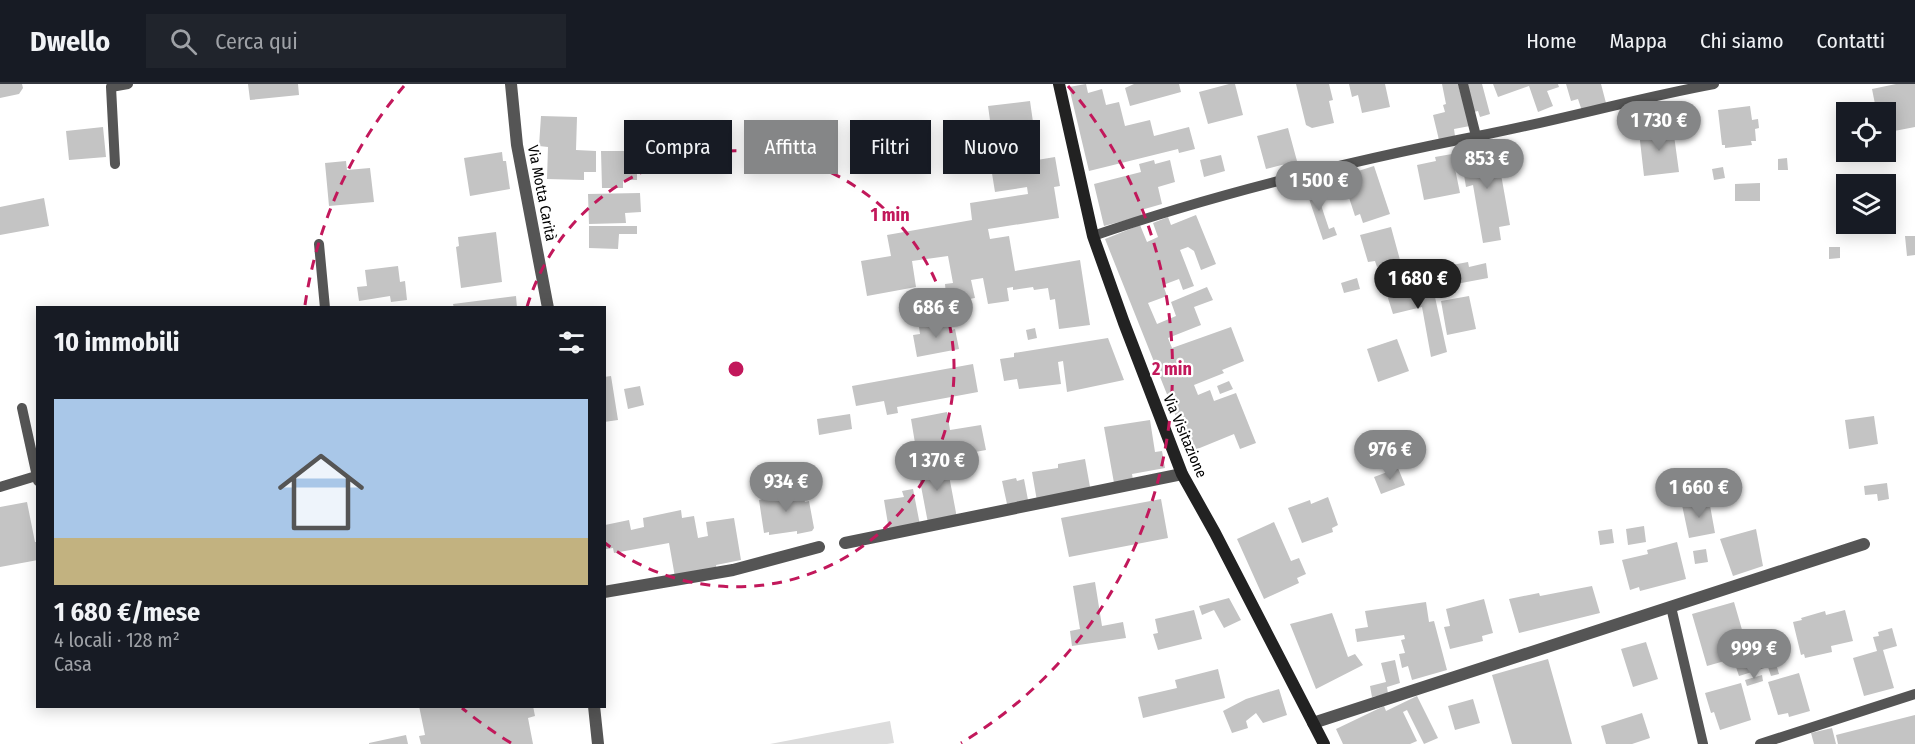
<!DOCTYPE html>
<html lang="it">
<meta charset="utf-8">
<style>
body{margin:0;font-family:"Fira Sans Condensed",sans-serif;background:#20242c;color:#f1f3f6;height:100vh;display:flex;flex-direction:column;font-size:22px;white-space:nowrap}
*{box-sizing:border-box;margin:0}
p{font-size:20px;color:#9ea1a6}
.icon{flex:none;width:33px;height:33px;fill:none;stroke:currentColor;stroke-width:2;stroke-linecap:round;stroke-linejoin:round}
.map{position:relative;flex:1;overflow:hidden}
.side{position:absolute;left:36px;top:222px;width:570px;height:402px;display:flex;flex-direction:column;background:#171b24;border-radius:0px;box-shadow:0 3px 15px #0003}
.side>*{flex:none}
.hud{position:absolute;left:624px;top:36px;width:570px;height:54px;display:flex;gap:12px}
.tools{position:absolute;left:1836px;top:18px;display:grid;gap:12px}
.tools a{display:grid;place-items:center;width:60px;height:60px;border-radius:0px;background:#171b24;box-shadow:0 3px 15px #0003;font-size:30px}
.price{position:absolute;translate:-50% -51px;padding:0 14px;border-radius:21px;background:#858687;color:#fff;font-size:20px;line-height:39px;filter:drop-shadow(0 2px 3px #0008)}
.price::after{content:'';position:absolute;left:50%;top:36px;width:18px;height:14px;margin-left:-9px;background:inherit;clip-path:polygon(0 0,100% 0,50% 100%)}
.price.active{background:#222;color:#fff}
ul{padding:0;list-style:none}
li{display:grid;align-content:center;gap:12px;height:318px;padding:0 18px}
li+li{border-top:2px solid #363941}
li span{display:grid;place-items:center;height:186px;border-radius:0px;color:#555}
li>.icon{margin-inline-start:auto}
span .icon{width:108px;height:108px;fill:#fffc;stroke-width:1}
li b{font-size:26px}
h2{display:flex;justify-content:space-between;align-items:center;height:72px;padding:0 18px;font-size:26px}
.tag{padding:0 21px;border-radius:0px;background:#171b24;box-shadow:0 3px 15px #0003;font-size:21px;line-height:54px}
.tag.active{background:#858687;color:#fff}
header{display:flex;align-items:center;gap:36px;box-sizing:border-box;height:84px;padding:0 30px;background:#171b24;border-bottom:2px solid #363941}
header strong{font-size:28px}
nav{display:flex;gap:33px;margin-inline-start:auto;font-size:21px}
.search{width:420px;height:54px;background:#20242c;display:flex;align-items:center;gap:15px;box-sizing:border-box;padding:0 21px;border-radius:0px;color:#9ea1a6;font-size:22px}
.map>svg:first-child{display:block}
.pitch{fill:#dcdcdc}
.building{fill:#c4c4c4}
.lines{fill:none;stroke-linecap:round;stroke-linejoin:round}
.lane{stroke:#555;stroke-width:10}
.street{stroke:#555;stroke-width:12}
.secondary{stroke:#222;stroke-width:12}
.ring{fill:none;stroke:#c2185b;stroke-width:3;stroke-dasharray:10 8}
.labels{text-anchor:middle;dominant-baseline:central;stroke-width:4.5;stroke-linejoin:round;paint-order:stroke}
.street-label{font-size:15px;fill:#000;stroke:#fff}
.centre{fill:#c2185b;stroke:#fff;stroke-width:3}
.ring-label{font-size:18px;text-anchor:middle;font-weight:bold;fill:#c2185b;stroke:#fff;stroke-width:4.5;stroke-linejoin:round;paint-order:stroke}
</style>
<header>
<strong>Dwello</strong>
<div class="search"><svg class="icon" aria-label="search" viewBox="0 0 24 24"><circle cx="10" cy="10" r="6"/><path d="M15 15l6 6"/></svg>Cerca qui</div>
<nav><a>Home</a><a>Mappa</a><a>Chi siamo</a><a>Contatti</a></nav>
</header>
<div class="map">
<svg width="1915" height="660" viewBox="0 0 1915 660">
<rect width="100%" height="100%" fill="#fff"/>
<!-- pitch -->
<path class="pitch" d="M890 637 894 659 887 660H770Z"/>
<!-- building -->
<path class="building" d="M0 0H22L23 4 19 10 0 14Z
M248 0H298L299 11 250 16Z
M1086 0 1088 9 1102 5 1106 21 1119 18 1125 42 1150 36 1154 52 1189 43 1195 65 1179 69 1178 65 1089 87 1069 3Z
M1134 0H1179L1181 8 1130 22 1125 4Z
M1229 0H1235L1243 31 1208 40 1199 8Z
M1296 0H1329L1333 16 1329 17 1334 39 1312 44 1306 41Z
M1349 0H1385L1390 23 1362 29 1358 11 1352 13Z
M1442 0H1458L1470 42 1454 45 1455 52 1439 56 1433 31 1445 28 1443 21 1446 20Z
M1467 0H1482L1490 30 1480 33 1478 27 1474 28Z
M1493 0H1558L1559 3 1547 7 1553 22 1538 28 1529 2 1498 13Z
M1566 0H1601L1606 19 1582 27 1578 15 1571 17Z
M1896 0H1915V43L1889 48 1884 23 1876 25 1872 5Z
M1030 17 1035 52 993 58 988 22Z
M1750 22 1752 36 1758 35 1759 44 1755 45 1756 57H1751L1752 61 1725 64V61H1722L1718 26Z
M541 32 577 33 576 66 596 67V88H584V96L547 95 548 63 539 62Z
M103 43 106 73 69 76 66 47Z
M1288 44 1297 77 1266 85 1257 52Z
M1673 44 1679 88 1644 92 1639 48Z
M1496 62 1510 141 1499 143 1501 156 1483 159 1473 101 1466 103 1460 67Z
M601 67H636V71H643V87H637V96H623V104H602Z
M502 68 503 77H506L510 105 470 112 464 74Z
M1452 70 1460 109 1424 116 1417 81 1436 77 1435 73Z
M1221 71 1225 87 1204 93 1200 76Z
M1018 73 1019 79 1055 73 1060 102 1054 103 1059 134 988 145 990 155 1009 152 1015 187 1080 176 1090 241 1059 245 1055 215 1050 216 1048 204 1034 206 1033 203 1013 206V203L1007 204 1009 217 988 220 983 194 971 196 975 214 958 217 957 209 946 211 945 200 953 199 948 172 912 177 916 203 867 212 861 177 891 172 887 151 972 136 970 119 1028 110 1027 103 995 108 990 77Z
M1787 74 1788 86H1778V75Z
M1154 76 1155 80 1170 76 1175 98 1158 103 1162 120 1141 126 1142 132 1104 142 1094 100 1141 88 1139 80Z
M346 77 347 86 370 84 374 118 329 122 325 79Z
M1374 82 1390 130 1363 139 1360 130 1355 132 1342 92Z
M1723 83 1725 94 1714 96 1712 85Z
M1313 97 1329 145 1334 143 1337 151 1323 156 1304 100Z
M1760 99V117H1735V100Z
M640 109 641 128 625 129 626 139 589 140 588 110Z
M44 114 49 142 0 151V123Z
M1196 131 1216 180 1201 186 1194 167 1188 163 1180 166 1194 202 1183 206 1179 195 1163 201 1167 212 1148 219 1157 240 1176 232 1171 218 1207 203 1213 216 1194 223 1201 241 1168 254 1172 264 1231 243 1244 277 1222 286 1224 289 1194 301 1198 311 1210 306 1214 317 1236 309 1256 359 1240 365 1234 350 1190 368 1105 155 1140 141 1147 158 1158 153 1153 139 1168 133 1171 141Z
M589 142H637V150H619L618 165 589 164Z
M1391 143 1400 176 1377 183 1375 177 1368 178 1360 151Z
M496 148 502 198 461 204 456 163 459 162 458 153Z
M1905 152H1915V171L1907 172Z
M1829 163H1840V174L1829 175Z
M1468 178 1469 183 1486 179 1488 194 1456 200 1452 181Z
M398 182 400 198 405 197 407 216 391 218 390 212 359 217 357 203 367 202 365 186Z
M1406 191 1409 208 1433 204 1447 268 1431 273 1422 223 1393 230 1383 198Z
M1357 194 1360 205 1344 209 1341 199Z
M516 212 517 224H454L453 220Z
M1469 212 1476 245 1447 251 1441 217Z
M946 235 947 240 950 239 951 246 955 245 959 265 917 273 913 251 920 250 919 243 927 242 929 238Z
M1035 244 1037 254 1028 256 1026 246Z
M1108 254 1124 296 1067 308 1063 277 1058 278 1061 300 1019 305 1017 295 1004 297 1000 275 1014 273V269Z
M1397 255 1409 287 1378 298 1367 265Z
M973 280 978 308 897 323 898 329 887 331 884 317 856 322 852 302Z
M611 292 618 336 604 338V293Z
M1229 297 1233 305 1220 310 1217 302Z
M640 302 644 321 628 325 624 305Z
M947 328 950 346 981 341 986 366 943 374 941 361 916 365 911 335Z
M850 330 852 345 819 351 817 335Z
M1874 332 1878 360 1849 365 1845 336Z
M1150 336 1155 368 1162 367 1165 384 1132 390 1133 396 1114 399 1104 343Z
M1085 375 1090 403 1037 417 1032 388 1058 384V380Z
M942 376 943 382 947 381 957 434 928 439 917 381Z
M1398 384 1405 401 1381 410 1374 393Z
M1016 394 1017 397 1024 395 1028 416 1007 420 1002 397Z
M1887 399 1889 415 1878 417 1877 410 1865 411 1864 402Z
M799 404 800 409 803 408 805 418 809 417 814 444 812 447 797 450V447L769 451V448L764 449 759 416 766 414 765 410Z
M913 405 920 441 889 446 884 416 904 413 902 407Z
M1328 413 1338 441 1332 444 1333 448 1302 459 1288 424 1310 416 1311 420Z
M1161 415 1168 454 1069 473 1061 434Z
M1709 416 1715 449 1689 454 1682 421Z
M27 418 35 458H38V476L0 483V423Z
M681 426 682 434 694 432 698 454 708 452 706 438 734 434 741 476 716 481 717 487 675 493 669 459 614 469 613 464 606 465 605 441 629 436 631 446 644 443 643 434Z
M1274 438 1291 477 1299 474 1306 490 1297 494 1299 499 1264 515 1237 455Z
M1644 442 1646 458 1628 461 1626 445Z
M1612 445 1614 459 1600 461 1598 447Z
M1756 445 1763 482 1733 492 1720 455Z
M1677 458 1686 495 1640 507 1639 503 1630 506 1622 476 1648 470 1647 466Z
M1706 465 1708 478 1695 480 1693 467Z
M1095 498 1102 542 1123 538 1126 554 1072 562 1070 547 1080 545 1073 502Z
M1592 502 1600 529 1519 549 1509 515 1539 509 1540 512Z
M1229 514 1241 536 1224 544 1214 526 1202 531 1199 522Z
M1484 515 1493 549 1482 552 1483 557 1450 565 1444 543 1450 542 1446 525Z
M1426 518 1429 538 1434 537 1447 586 1412 596 1408 582 1402 584 1399 570 1405 569 1401 556 1405 555 1404 551 1357 558 1355 545 1368 543 1365 527Z
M1734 518 1749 570 1707 582 1692 530Z
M1194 526 1202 555 1158 566 1153 550 1158 549 1155 535Z
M1845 526 1853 557 1831 562 1832 568 1805 574 1804 570 1801 571 1793 538 1802 536 1801 534 1825 527 1826 531Z
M1332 529 1348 573 1355 570 1363 581 1316 605 1290 540Z
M1892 544 1897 562 1883 566 1894 604 1864 612 1853 574 1877 567 1873 553 1879 552 1878 548Z
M1646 558 1658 595 1633 603 1621 565Z
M1762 565 1765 576 1774 573 1779 590 1771 592 1768 583 1739 592 1736 583 1755 578 1752 568Z
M1548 575 1572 660H1512L1492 591Z
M1395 576 1400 599 1387 603 1388 610 1372 613 1370 602 1386 598 1381 579Z
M1218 585 1225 614 1143 634 1138 613 1177 604 1175 596Z
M1799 589 1810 627 1789 633 1788 629 1778 631 1768 598Z
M1762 591 1763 597 1747 602 1745 596Z
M1741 599 1751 636 1720 646 1714 628 1711 629 1705 609Z
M1279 605 1287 631 1263 639 1256 629 1246 637 1248 644 1232 649 1223 627 1246 615Z
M1417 612 1438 654 1424 660 1407 626 1403 628 1417 657 1410 660H1343L1336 645 1384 622 1386 627Z
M1473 615 1480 639 1455 646 1448 622Z
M419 622H533L535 632 528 634 533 660H421L419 652 425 651Z
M1642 629 1650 654 1632 660H1606L1601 642Z
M1915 631V660H1838L1836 651Z
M1832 644 1836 660H1814L1811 649Z
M406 651 408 660H369V659Z"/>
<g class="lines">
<!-- lane -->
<path class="lane" d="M1463 0 1476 52
M115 80 111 3 128 0
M1093 152C1221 108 1355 76 1488 50 1564 35 1638 14 1714 0
M319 160 325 224
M22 324 38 397
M0 403 36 392
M1671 523 1703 660
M1760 660 1915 610"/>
<!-- street -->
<path class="street" d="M511 0 517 61 548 224
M845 459 1182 390
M604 508 733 486 819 463
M594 622 598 660
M1313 639 1864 460"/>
<!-- secondary -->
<path class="secondary" d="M1059 0 1093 152 1124 239 1182 390 1215 449 1324 660"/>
</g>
<!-- distance rings -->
<g class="ring">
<path d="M527 223A218 218 0 1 1 605 459"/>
<path d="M511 659A436 436 0 0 1 462 624M305 221A436 436 0 0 1 404 2M1068 2A436 436 0 0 1 961 659"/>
</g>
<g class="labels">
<!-- street labels -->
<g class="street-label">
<text transform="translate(542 109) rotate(79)">Via Motta Carità</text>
<text transform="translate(1185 352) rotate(67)">Via Visitazione</text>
</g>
</g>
<circle cx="736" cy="285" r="9" class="centre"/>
<g class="ring-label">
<text x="890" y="137">1 min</text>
<text x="1172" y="291">2 min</text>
</g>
</svg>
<div class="tools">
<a><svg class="icon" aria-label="locate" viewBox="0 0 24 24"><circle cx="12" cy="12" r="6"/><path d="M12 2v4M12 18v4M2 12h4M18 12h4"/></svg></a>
<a><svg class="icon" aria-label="layers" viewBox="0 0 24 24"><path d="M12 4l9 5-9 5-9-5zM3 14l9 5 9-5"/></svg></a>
</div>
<b class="price" style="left:1659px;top:68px">1 730 €</b>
<b class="price" style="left:1487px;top:106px">853 €</b>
<b class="price" style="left:1319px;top:128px">1 500 €</b>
<b class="price active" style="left:1418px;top:226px">1 680 €</b>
<b class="price" style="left:936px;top:255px">686 €</b>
<b class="price" style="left:1390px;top:397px">976 €</b>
<b class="price" style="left:937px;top:408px">1 370 €</b>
<b class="price" style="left:786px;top:429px">934 €</b>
<b class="price" style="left:1699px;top:435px">1 660 €</b>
<b class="price" style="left:1754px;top:596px">999 €</b>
<div class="hud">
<a class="tag">Compra</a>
<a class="tag active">Affitta</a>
<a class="tag">Filtri</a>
<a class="tag">Nuovo</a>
</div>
<section class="side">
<h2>10 immobili<svg class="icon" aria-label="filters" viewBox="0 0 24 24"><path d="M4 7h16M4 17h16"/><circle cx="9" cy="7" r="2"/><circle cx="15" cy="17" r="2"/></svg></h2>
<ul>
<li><span style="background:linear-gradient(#a9c7e8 75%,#c2b280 0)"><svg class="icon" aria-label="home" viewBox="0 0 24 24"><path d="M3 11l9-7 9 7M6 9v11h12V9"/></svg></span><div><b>1 680 €/mese</b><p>4 locali · 128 m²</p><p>Casa</p></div></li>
</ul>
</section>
</div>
